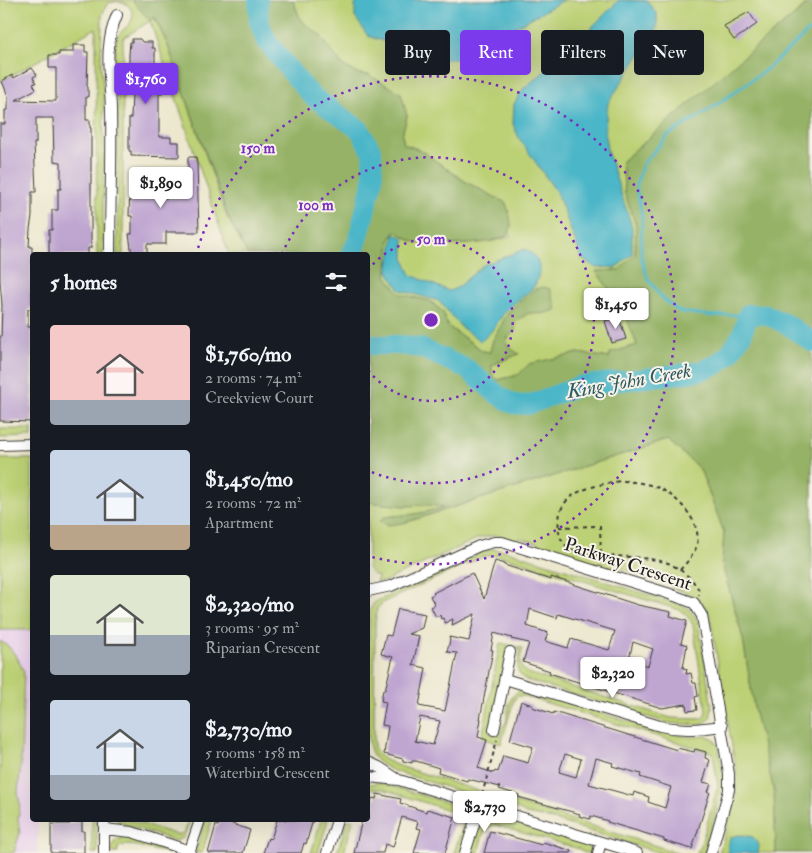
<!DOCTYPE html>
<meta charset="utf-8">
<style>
body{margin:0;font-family:"IM FELL Double Pica",serif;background:#20242c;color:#f1f3f6;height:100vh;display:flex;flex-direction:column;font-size:19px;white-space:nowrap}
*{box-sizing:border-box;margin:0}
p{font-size:16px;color:#9ea1a6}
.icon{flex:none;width:28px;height:28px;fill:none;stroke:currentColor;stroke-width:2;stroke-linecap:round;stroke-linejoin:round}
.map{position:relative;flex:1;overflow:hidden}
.details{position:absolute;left:30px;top:252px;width:340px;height:570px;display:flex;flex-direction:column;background:#171b24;border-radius:5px;box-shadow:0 5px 20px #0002}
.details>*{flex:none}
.hud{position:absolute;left:385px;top:30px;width:351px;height:45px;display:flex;gap:10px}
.price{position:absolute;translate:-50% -42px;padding:0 11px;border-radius:5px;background:#fff;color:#222;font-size:16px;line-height:32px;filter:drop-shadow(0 1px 2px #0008)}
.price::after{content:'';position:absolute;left:50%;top:30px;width:15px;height:11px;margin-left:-8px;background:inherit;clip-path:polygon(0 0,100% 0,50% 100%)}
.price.current{background:#7c3aed;color:#fff}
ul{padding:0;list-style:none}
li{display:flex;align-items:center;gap:15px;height:125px;padding:0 20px}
li span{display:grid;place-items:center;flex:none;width:140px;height:100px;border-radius:5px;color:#555}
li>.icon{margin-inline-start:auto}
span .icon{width:60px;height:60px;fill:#fffc;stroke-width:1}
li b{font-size:21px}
h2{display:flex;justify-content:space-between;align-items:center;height:60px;padding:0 20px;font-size:21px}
.tag{padding:0 18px;border-radius:5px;background:#171b24;box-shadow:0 5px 20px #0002;font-size:18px;line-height:45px}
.tag.current{background:#7c3aed;color:#fff}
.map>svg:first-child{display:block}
.built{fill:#ead1ec}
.green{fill:#bcd074;stroke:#6c7648}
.forest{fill:#95b266;stroke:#586741}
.water{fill:#4bb6c8;stroke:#346972}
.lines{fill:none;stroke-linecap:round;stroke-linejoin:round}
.stream{stroke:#4bb6c8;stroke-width:3}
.river{stroke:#4bb6c8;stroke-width:20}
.building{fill:#bfa6d1;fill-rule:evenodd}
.minor-casing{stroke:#3b3a37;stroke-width:12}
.path{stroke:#3b3a37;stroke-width:2;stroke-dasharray:4 4;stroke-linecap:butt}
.minor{stroke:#fff;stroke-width:10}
.ring{fill:none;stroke:#7b2cbf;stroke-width:2.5;stroke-dasharray:2.5 5}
.labels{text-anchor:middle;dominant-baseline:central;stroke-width:4;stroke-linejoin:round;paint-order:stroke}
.street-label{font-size:19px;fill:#1c1c1c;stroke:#f7f3e8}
.water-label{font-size:20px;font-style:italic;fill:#2f5a61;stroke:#f7f3e8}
.centre{fill:#7b2cbf;stroke:#f7f3e8;stroke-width:2.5}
.ring-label{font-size:15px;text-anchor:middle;font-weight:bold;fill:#7b2cbf;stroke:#f7f3e8;stroke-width:4;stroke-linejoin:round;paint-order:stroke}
</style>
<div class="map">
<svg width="812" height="853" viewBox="0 0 812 853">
<rect width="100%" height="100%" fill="#f7f3e8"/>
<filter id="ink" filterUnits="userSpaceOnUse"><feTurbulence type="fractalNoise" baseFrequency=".02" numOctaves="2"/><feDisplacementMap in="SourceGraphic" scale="10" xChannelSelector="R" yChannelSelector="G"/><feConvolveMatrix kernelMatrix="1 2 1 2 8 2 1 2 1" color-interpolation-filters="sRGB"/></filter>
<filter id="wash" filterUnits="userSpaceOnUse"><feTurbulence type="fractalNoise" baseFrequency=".0096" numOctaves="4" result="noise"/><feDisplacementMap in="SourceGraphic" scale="20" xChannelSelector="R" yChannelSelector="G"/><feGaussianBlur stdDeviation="1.12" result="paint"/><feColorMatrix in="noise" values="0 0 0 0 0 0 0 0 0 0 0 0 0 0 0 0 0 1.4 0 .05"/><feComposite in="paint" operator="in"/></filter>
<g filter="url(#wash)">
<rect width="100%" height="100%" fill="#ece7cd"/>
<!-- built -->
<path class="built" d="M0 630H32V820H38V853H0Z"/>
<!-- green -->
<path class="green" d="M0 0H132L150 20 154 17 168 46 227 217 248 255H229L150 21 123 38V255H117C117 206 118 158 118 109 118 91 114 74 115 56 115 49 115 40 119 34 125 27 135 23 132 12 128 0 116 0 107 4L102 15 101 65 104 101 103 255H97L96 28 0 82Z
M293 0H804L806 5 622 161 625 194 636 225 635 254 619 270 596 271 624 310 637 345 611 353 609 358 578 353 518 375 498 380 491 374 492 365 518 354 508 347 506 342 515 322 549 289 493 340 490 352 483 351 453 330 447 325 443 312 430 301 400 294 386 276 390 239 396 231C401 234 407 239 413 241 432 248 492 245 510 236L509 233 511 226 506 203 466 182 420 150 404 144 402 135 407 116 369 75 359 74 342 66 320 36 305 24 299 16Z
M0 429H32V437L0 438Z
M668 440 700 469 724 532 722 564 743 639 755 713 774 791 776 853H758L759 845 753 837C741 834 737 837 728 844V853H719L736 798 737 776 710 616C703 598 689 593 672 588L670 583 651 577 647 580 643 579 640 574 623 569 618 572 540 547 538 543 520 538 514 540 496 535 479 538 383 582H376L378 576C372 575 370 572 368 567V502L404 506 427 505 446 507 416 514 384 517 404 523Z
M0 459H32V630H0Z
M493 549 504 550 681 605C690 609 694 614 698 622L712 707 710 719 701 725 668 723 526 680C514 673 518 662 520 650L508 647 490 733 500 736 502 726 506 723C508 709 508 690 526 690L662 732 690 737 707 736 713 738 719 747 724 783 704 853H696L700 848 718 786 713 753 524 696H517L514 700 501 744 482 738 500 643 523 648C521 658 517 668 528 673L671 718 697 719 703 718 705 715 706 710 693 625C690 618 686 615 680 610L498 555 484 556 384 602 377 608 375 624 374 746C377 758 386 760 396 765L679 853H660L548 818 526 814 517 809 394 771C375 762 370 757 368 735L369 611 374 603 379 600 483 552Z
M0 641 8 646 17 657 24 672 21 763 18 792 20 805 18 818 20 832 14 853H0Z
M378 782 465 808 471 821 461 853H454L464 822 463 818 457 813 382 789H372L368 793V785Z
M496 818C512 821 527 828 542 832 555 835 571 837 584 844 588 846 589 849 591 853H584L579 849 495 825C482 826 481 843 478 853H472C476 838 478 819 496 818Z
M92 820H97V853H92Z
M115 820H130L178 835 183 833 188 820H190L184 837 176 841 125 825Z
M205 820H212L202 853H195Z
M321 820H328L318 853H311Z
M347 820H353L344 853H337Z
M125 837 171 850 175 853C156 853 137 842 119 846L117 853H110L115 841Z"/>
<!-- forest -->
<path class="forest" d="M132 0H293L299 16 305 24 320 35 342 65 359 74 369 75 401 93 407 116 402 135 404 144 420 150 466 182 506 203C508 211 514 224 509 233 502 246 427 247 412 241 406 238 401 234 396 231L390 239 386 276 400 294 430 301 443 312 447 325 453 330 483 351 490 352 493 340 509 311 535 289 544 287 550 289 557 310 542 314 529 313 515 322V331C501 342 506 345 519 354L492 365V374L498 380 518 375 529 364 578 353 609 358 610 353 637 345 624 310 596 271 619 270 635 254 636 225 625 194 622 161 742 58 812 1V853H776L774 791 755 713 743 639 722 564 724 532 700 469 668 440 403 523 388 525 380 521 384 517 416 514 445 507 428 505 404 506 368 502V255H248L228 217 168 46 155 17 150 21Z"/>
<!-- water -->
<path class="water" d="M358 0H564L457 59H432L425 56 423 59 421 58 422 55 368 36 355 17V6Z
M619 0 647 1 657 14V28L608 103 605 128 607 150 632 227V254L617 267 596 268 582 259 557 193 519 138 513 124 514 104 523 89 562 57Z
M394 234 404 238V258L411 275 449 291 457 288 483 265 525 249C540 257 543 269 535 285 531 292 513 303 506 311 497 322 493 332 481 341L462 328 439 301 400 290 388 272Z
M739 835 753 837 759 845 758 853H728V844L731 837Z"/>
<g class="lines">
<!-- stream -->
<path class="stream" d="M748 314 714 316 680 312 662 298 648 279 641 257 642 217 636 185 643 164 667 136 712 108 767 69 812 28"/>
<!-- river -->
<path class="river" d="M258 0 259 21 266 40 292 73 312 96 360 130 372 152 373 180 357 243 350 255
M368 345H399L421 348 467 369 498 395 513 404 528 405 579 386 678 374 700 371 716 365 729 354 742 335 748 314 767 315 788 325 812 342"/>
</g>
<g id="blocks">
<!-- building -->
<path class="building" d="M749 12 757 24 734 40 724 26Z
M132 39H140L142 42H152V48H155V75H162V94H159V137H171V142H179V157L131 156V151H129V118H131L132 94H129V55L130 42H132Z
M73 45H85V52H88L87 86 88 87V97H86V120H90V128H91V248H88V255H49V230H52V210H58V189H61V162L54 161 53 118H36V143H34L36 192H32V216L30 229 29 247H32V309H28V327H32V422L0 421V337H1L2 305 0 280V124H5V110H8V96L2 81 12 75 14 78 32 68 37 75 33 77 36 83 33 84 36 89 16 100 56 101V68H49V55H59V52H73Z
M188 157H196L197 164 199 232H166V244H147V255H132L129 234H132V216H129L130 182H131V173H165V198L186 197 188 194Z
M619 317 626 339 612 343 605 321Z
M495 561 504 564V565L551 580V577L638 605 671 612 670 616 687 621 681 643 687 645 683 668 687 669 686 674 691 673 693 683H696L698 696 695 697 697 710 687 711 686 704 662 708 549 673 550 671 523 662 529 643 511 639 512 638 494 633 491 650H493L480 719H481L478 737 487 740 478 768 494 773 495 771 498 772 503 756 528 763 533 747 510 740 521 701 532 705V707L553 714 554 712 677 750V748L694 752 695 749 706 752 705 758 710 760 703 782 711 784 708 792H710L692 849 664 841V839L607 822 608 821 591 816 590 819 579 816 580 814 518 797 519 795 499 789 500 787 468 779 467 781 438 772 439 768 416 761H412V763L403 761V759L384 754 388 726 382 725 386 702 381 701 383 690H385L387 682 393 657 381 654 386 635 391 636 398 609 425 614 422 628 408 634 419 636 413 665 426 668 419 706 445 711 457 653 447 652 450 640 449 637 469 641 475 614 452 625 453 619 445 623 443 618 441 619 440 615 436 617 431 607 435 605 430 596 434 594 433 593 472 573 484 599ZM530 609 557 618 558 614 615 631 609 650 571 639 568 648 545 641 548 633 527 626ZM633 642 653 649 648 666 629 660ZM420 717 440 721 433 745 415 741ZM565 754 581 759 576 777 559 772ZM596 758 613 763 612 766 641 774 640 777 671 787 665 808 648 802 649 797 634 792 633 796 589 784Z
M377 794 401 799 400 803 426 812 427 809 455 817 445 853H414L421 829 416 828 418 822 402 817 393 847 385 844 383 853H354L362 820H368V809L370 802 371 803 372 798 376 799Z
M220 820 232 822V824L250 830 243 853H208L216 825 218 826Z
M277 820H313L306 844 304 843 301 853H263L268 838 271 839Z
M70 822H82V831H84V853H51V824H70Z
M490 831 542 845 543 842 572 851 571 853H484Z"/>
</g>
</g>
<g filter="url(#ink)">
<use href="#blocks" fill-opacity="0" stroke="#3b3a37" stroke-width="1"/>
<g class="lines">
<!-- minor casing -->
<g class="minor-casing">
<path id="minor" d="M110 255C110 207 112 158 111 109 110 76 103 47 117 15
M0 445 32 444
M368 591 391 586 479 546 494 542H502L667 593 694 603 702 616 729 774V790L711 853
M505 679 660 726C682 731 700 729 722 726
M494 730 510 652
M368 762 379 767 397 779
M368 777 399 780 637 853
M104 829 132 832 190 851
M104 853V820
M189 853 200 820
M327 853 337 820
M465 853 480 805
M598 853 601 842"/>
</g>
<!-- path -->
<path class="path" d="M559 527 600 526 601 556
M680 570C687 562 694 555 697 545 702 522 678 497 659 488 649 484 636 482 625 481 614 481 603 484 592 487 575 492 561 500 559 519 554 556 588 555 615 556 631 557 652 558 668 563 680 568 693 579 699 590V595
M482 795 497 740"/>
<!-- minor -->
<use href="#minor" class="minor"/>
</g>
</g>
<!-- distance rings -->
<g class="ring">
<path d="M368 270A81 81 0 1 1 368 370"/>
<path d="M282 254A163 163 0 1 1 369 471"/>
<path d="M196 255A244 244 0 1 1 368 556"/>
</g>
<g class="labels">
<!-- street labels -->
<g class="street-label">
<text transform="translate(628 564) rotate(18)">Parkway Crescent</text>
</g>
<!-- water labels -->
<g class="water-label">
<text transform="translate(629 381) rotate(-10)">King John Creek</text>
</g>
</g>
<circle cx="431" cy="320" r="8" class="centre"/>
<g class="ring-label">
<text x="258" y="153">150 m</text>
<text x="316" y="210">100 m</text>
<text x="431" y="244">50 m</text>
</g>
</svg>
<b class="price current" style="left:146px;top:105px">$1,760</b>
<b class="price" style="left:161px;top:209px">$1,890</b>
<b class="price" style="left:616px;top:330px">$1,450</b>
<b class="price" style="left:613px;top:699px">$2,320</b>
<b class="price" style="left:485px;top:833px">$2,730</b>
<div class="hud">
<a class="tag">Buy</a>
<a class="tag current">Rent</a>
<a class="tag">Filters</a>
<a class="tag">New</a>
</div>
<section class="details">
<h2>5 homes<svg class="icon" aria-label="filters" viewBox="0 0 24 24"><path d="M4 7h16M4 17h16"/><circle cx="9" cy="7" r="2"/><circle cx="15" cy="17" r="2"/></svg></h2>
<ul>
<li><span style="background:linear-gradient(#f6c9c9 75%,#9aa5b1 0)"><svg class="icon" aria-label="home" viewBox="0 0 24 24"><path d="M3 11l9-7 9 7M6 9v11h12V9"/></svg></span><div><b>$1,760/mo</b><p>2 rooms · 74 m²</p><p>Creekview Court</p></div></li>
<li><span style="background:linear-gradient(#c9d6e8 75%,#b9a48a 0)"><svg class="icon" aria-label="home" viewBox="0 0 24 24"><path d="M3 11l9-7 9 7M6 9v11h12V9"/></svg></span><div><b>$1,450/mo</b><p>2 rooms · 72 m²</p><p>Apartment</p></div></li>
<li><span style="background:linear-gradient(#dfe7d0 60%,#9aa5b1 0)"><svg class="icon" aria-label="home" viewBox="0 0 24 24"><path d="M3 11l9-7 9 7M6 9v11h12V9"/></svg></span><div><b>$2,320/mo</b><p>3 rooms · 95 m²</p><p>Riparian Crescent</p></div></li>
<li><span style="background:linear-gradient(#c9d6e8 75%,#9aa5b1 0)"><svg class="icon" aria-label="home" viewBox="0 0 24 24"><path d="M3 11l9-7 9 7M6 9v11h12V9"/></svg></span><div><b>$2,730/mo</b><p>5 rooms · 158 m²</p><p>Waterbird Crescent</p></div></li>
</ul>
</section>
</div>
